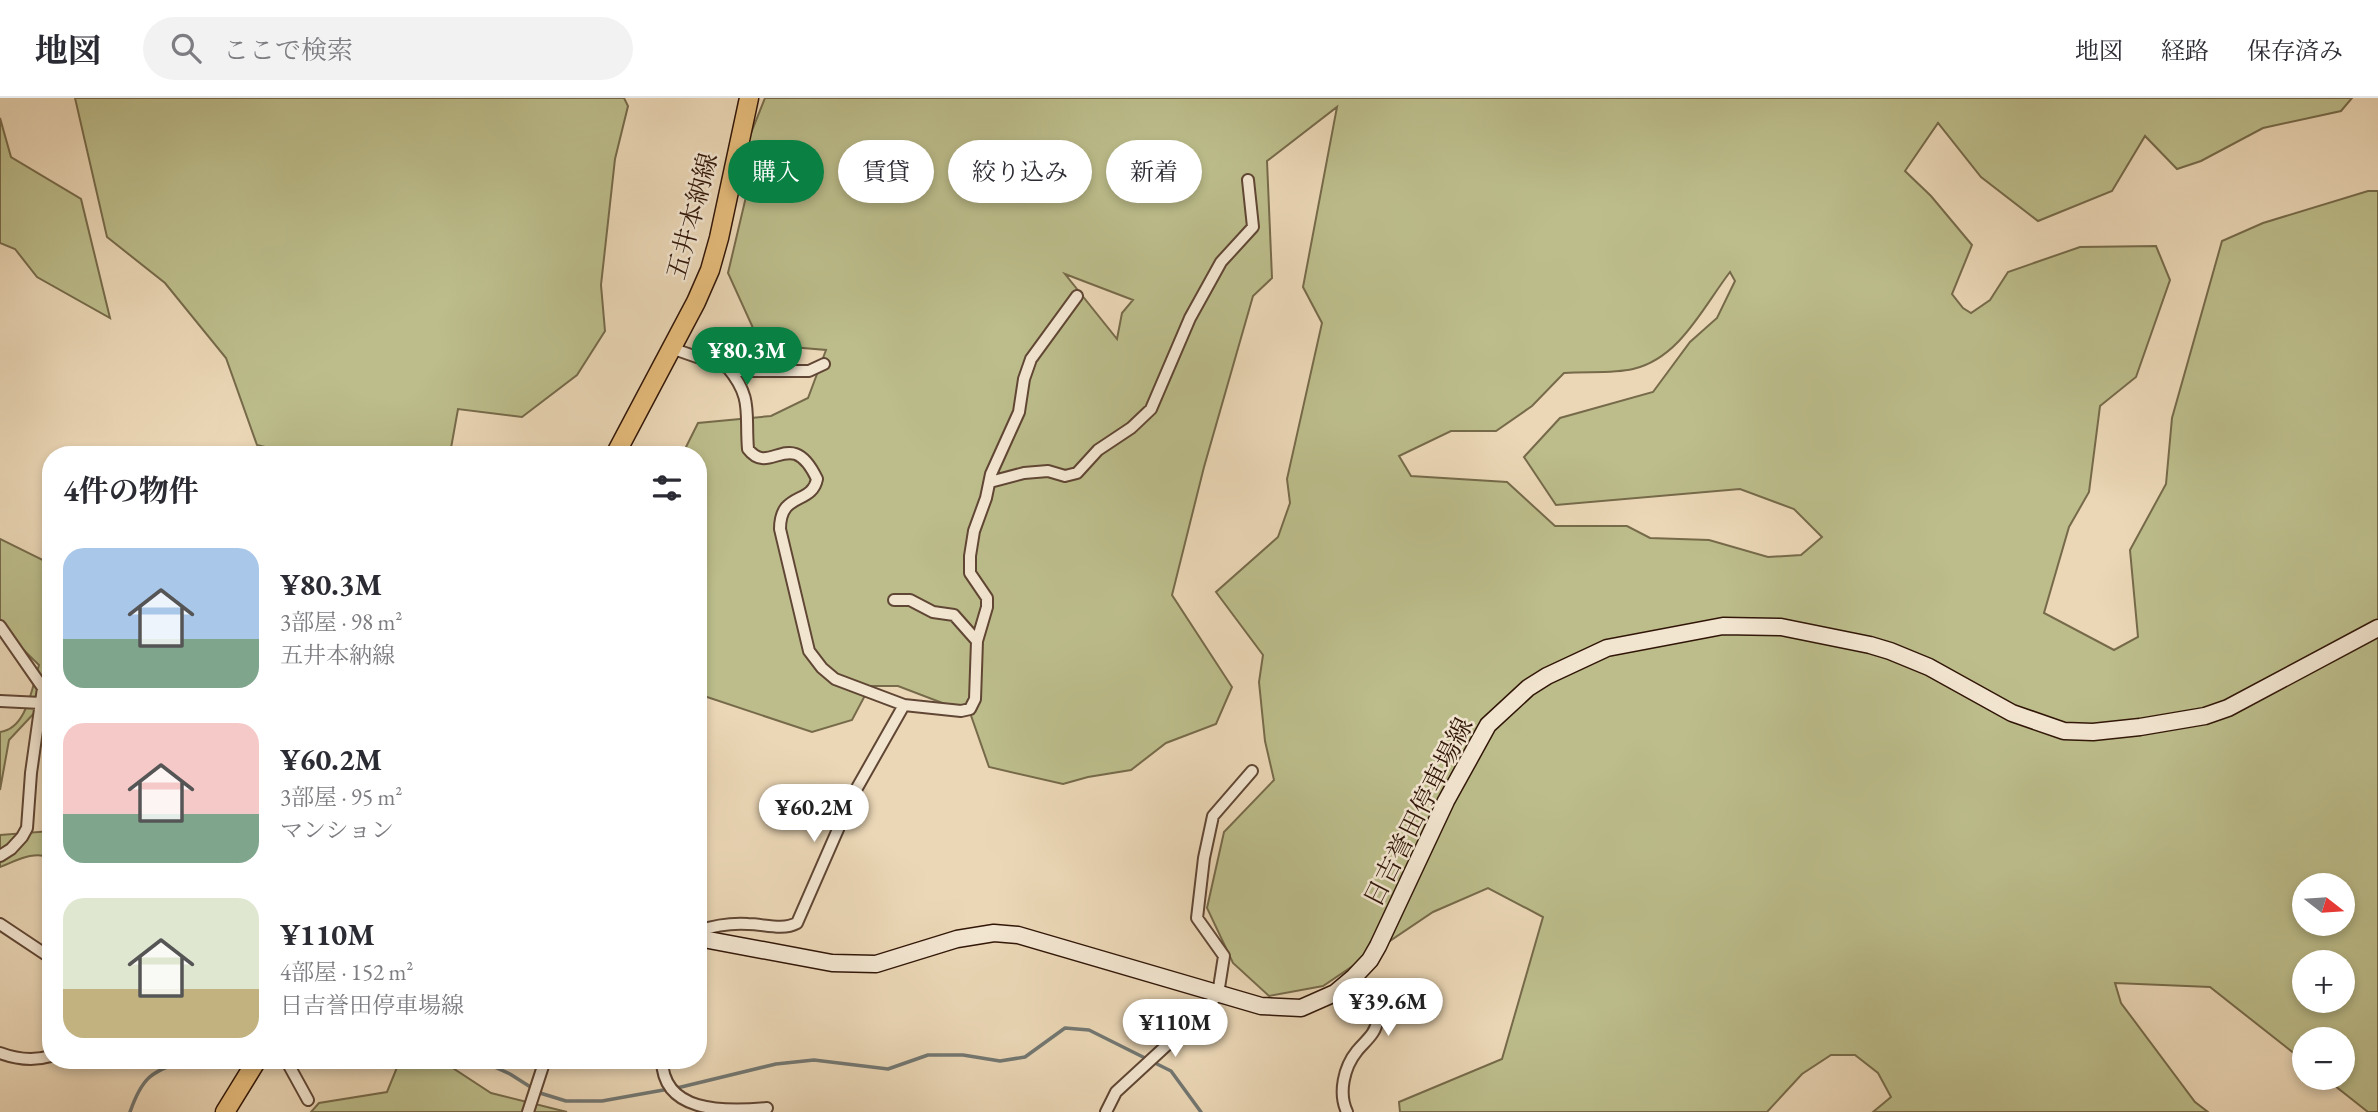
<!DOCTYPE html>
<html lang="ja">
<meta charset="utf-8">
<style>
body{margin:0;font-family:"EB Garamond","Noto Serif JP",serif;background:#f2f2f3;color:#2b2b33;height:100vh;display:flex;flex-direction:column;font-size:26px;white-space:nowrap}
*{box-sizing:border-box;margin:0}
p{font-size:23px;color:#7c7c81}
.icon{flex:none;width:38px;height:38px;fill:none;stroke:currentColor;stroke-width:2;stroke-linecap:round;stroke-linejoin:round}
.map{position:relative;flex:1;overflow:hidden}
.side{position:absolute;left:42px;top:348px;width:665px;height:623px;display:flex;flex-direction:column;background:#fff;border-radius:28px;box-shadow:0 4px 10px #0003}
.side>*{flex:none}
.top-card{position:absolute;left:728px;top:42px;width:665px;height:63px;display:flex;gap:14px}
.needle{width:46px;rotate:107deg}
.tools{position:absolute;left:2292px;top:775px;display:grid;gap:14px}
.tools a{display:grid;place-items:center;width:63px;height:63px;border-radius:50%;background:#fff;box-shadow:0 4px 10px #0003;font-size:35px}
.price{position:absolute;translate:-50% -60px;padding:0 16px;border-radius:24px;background:#fff;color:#222;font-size:23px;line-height:46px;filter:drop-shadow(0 2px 4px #0008)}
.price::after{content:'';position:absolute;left:50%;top:42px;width:21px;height:16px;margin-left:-10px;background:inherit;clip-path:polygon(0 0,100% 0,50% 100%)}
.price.active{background:#0b8043;color:#fff}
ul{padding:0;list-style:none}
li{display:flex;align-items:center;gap:21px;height:175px;padding:0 21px}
li span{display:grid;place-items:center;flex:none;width:196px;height:140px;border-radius:21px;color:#555}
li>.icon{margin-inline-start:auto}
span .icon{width:84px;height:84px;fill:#fffc;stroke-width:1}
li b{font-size:30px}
h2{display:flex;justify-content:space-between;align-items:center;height:84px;padding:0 21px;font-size:30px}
.tag{padding:0 24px;border-radius:32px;background:#fff;box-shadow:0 4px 10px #0003;font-size:24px;line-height:63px}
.tag.active{background:#0b8043;color:#fff}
header{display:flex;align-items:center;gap:42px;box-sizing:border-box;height:98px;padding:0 35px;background:#fff;border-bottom:2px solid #e1e1e2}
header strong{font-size:33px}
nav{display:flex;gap:38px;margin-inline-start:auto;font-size:24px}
.search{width:490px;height:63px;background:#f2f2f3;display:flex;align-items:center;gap:18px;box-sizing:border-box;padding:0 24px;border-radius:38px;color:#7c7c81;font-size:26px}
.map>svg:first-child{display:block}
.green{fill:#bcbd8b;stroke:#766a4a;stroke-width:2;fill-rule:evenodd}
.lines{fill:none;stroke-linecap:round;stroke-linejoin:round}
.stream{stroke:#727772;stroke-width:3.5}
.minor-casing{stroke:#604634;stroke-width:14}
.secondary-casing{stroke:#311608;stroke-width:19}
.primary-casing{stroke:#311608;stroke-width:21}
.minor{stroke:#f2e5d0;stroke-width:10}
.secondary{stroke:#f2e5d0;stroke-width:16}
.primary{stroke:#e6bc7b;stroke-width:18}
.labels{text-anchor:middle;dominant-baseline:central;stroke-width:5;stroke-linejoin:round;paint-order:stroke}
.street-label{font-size:26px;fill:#311608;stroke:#f2e5d0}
</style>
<header>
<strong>地図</strong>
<div class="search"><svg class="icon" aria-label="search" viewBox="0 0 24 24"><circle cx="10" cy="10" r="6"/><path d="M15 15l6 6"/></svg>ここで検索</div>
<nav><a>地図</a><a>経路</a><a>保存済み</a></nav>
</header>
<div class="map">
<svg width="2378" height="1014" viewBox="0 0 2378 1014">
<rect width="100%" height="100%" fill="#ebd7b6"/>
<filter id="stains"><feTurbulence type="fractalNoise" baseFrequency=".00286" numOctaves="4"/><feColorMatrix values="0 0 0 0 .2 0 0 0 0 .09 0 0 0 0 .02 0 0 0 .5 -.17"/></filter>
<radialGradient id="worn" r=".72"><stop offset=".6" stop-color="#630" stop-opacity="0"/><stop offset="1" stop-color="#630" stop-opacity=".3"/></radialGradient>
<!-- green -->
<path class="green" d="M75 0H624L628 8 615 61 601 187 605 233 577 277 522 319 458 311 451 350 436 357H298L257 347 226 260 165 185 107 139Z
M765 0H2352L2341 13 2263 30 2201 63 2177 71 2145 38 2112 93 2038 123 1981 79 1938 25 1905 73 1931 98 1972 147 1952 196 1963 210 1971 215 1990 202 2008 174 2080 149 2156 148 2170 182 2136 279 2100 308 2089 394 2069 429 2044 515 2114 552 2138 539 2130 452 2166 386 2172 320 2222 143 2263 125 2368 93H2378V1014H2368L2325 980H2343V942H2305V964L2210 889 2115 885 2121 905 2195 1004 2208 1014H1873L1891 999 1878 975 1855 957H1831L1802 976 1767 1014H1400L1399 1004 1502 961 1543 819 1488 790 1433 814 1323 888 1269 898 1233 865 1207 810 1224 734 1274 682 1265 643 1259 584 1263 557 1216 494 1278 439 1290 405 1287 381 1322 225 1303 189 1337 9 1267 63 1272 180 1253 198 1204 369 1172 497 1232 589 1216 626 1166 645 1131 672 1088 679 1063 686 989 669 968 609 945 606 898 588H870L852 622 812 634 698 596V357H682L698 325 771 318 808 300 826 252 791 249 753 230 728 175 757 52 745 50ZM1730 174 1735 183 1717 220 1690 244 1653 294 1560 320 1524 359 1556 407 1740 391 1794 411 1822 439 1801 457 1768 459 1709 442 1650 440 1627 428H1555L1507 384 1411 378 1399 358 1451 333H1496L1532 308 1564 275C1586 273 1612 276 1633 271 1680 260 1703 209 1730 174ZM1065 176 1133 202 1122 215 1117 241ZM2305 788H2343V826H2305ZM2305 864H2343V903H2305Z
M0 20 11 59 81 101 110 220 37 179 15 151 0 145Z
M0 441 51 466V597L9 642 0 692V634C27 631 32 589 39 567L0 529Z
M51 733V760C34 752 16 763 0 769V737Z
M400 962 442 963 491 995 567 1014H311L319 1005 387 994Z"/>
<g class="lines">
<!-- stream -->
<path class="stream" d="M479 962 510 976 540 995 566 1003H602L669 991
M677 990 776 966 814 962 888 971 928 957H963L1000 963 1025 959 1065 930 1089 932 1171 973 1201 1014
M130 1014C142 980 150 974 185 962"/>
<!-- minor casing -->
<g class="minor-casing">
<path id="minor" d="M671 250 737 273H809L824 266
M728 270C753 300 745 315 748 351 770 380 791 326 817 381 812 407 780 393 780 431L809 553 822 570 835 581 904 607 961 613 970 611 975 601 977 543 987 509V500L970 475V458L974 433 986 400 991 376 1019 314 1024 281 1031 261 1077 198
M990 384 1024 375 1048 373 1065 378 1077 375 1098 352 1131 330 1151 311 1190 220 1221 164 1253 129 1248 82
M894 502H910L933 514 954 517 977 543
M0 528 43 590 31 675 27 730 22 739 11 751 0 758
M0 603 41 605
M0 826 51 860
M698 833C713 828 732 825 748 826 764 826 782 833 797 825L853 697 904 607
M0 955C16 961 34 963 51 958
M286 962 308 1002
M662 962C663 1014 721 1014 767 1010
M528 1014 545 962
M1106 1014 1116 994 1206 911 1218 896 1224 858 1197 820 1204 760 1213 718 1252 673
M1347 1014C1338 995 1344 969 1357 953 1364 944 1377 935 1377 922 1377 909 1361 891 1354 879"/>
</g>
<!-- secondary casing -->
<g class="secondary-casing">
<path id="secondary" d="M698 840 832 865 876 866 957 841 994 835 1018 837 1261 908 1301 910 1335 895 1354 879 1370 862 1378 848 1446 703 1488 627 1528 590 1547 578 1607 550 1723 528 1781 529 1870 547 1890 553 1929 569 2012 615 2064 633 2093 634 2140 629 2205 618 2228 610 2378 530"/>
</g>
<!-- primary casing -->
<g class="primary-casing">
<path id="primary" d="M615 357 696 204 710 172 719 140 749 0
M225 1014 257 962"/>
</g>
<!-- minor -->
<use href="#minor" class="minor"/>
<!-- secondary -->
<use href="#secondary" class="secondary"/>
<!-- primary -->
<use href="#primary" class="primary"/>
</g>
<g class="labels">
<!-- street labels -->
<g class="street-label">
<text transform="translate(692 118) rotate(-75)">五井本納線</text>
<text transform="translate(1418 714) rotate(-63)">日吉誉田停車場線</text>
</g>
</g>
<rect width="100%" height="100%" filter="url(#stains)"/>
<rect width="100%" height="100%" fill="url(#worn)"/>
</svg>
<div class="tools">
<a><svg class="needle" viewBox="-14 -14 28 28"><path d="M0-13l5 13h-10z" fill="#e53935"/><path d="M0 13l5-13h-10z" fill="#7c7c81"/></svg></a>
<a>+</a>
<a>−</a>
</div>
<b class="price active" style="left:747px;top:289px">¥80.3M</b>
<b class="price" style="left:814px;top:746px">¥60.2M</b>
<b class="price" style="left:1388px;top:940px">¥39.6M</b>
<b class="price" style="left:1175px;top:961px">¥110M</b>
<div class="top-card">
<a class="tag active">購入</a>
<a class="tag">賃貸</a>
<a class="tag">絞り込み</a>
<a class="tag">新着</a>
</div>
<section class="side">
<h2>4件の物件<svg class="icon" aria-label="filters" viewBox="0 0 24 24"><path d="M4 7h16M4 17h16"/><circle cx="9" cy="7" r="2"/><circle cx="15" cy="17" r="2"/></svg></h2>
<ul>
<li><span style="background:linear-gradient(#a9c7e8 65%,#7fa58c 0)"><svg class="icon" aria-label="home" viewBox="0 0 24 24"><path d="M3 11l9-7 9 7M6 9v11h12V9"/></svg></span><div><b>¥80.3M</b><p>3部屋 · 98 m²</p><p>五井本納線</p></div></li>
<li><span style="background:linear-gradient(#f6c9c9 65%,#7fa58c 0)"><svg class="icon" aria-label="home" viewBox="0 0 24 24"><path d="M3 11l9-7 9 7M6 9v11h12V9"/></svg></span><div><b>¥60.2M</b><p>3部屋 · 95 m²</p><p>マンション</p></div></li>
<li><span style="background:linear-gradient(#dfe7d0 65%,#c2b280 0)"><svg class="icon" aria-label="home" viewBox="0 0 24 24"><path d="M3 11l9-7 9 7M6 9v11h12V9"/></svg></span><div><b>¥110M</b><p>4部屋 · 152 m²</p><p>日吉誉田停車場線</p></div></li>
</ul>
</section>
</div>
